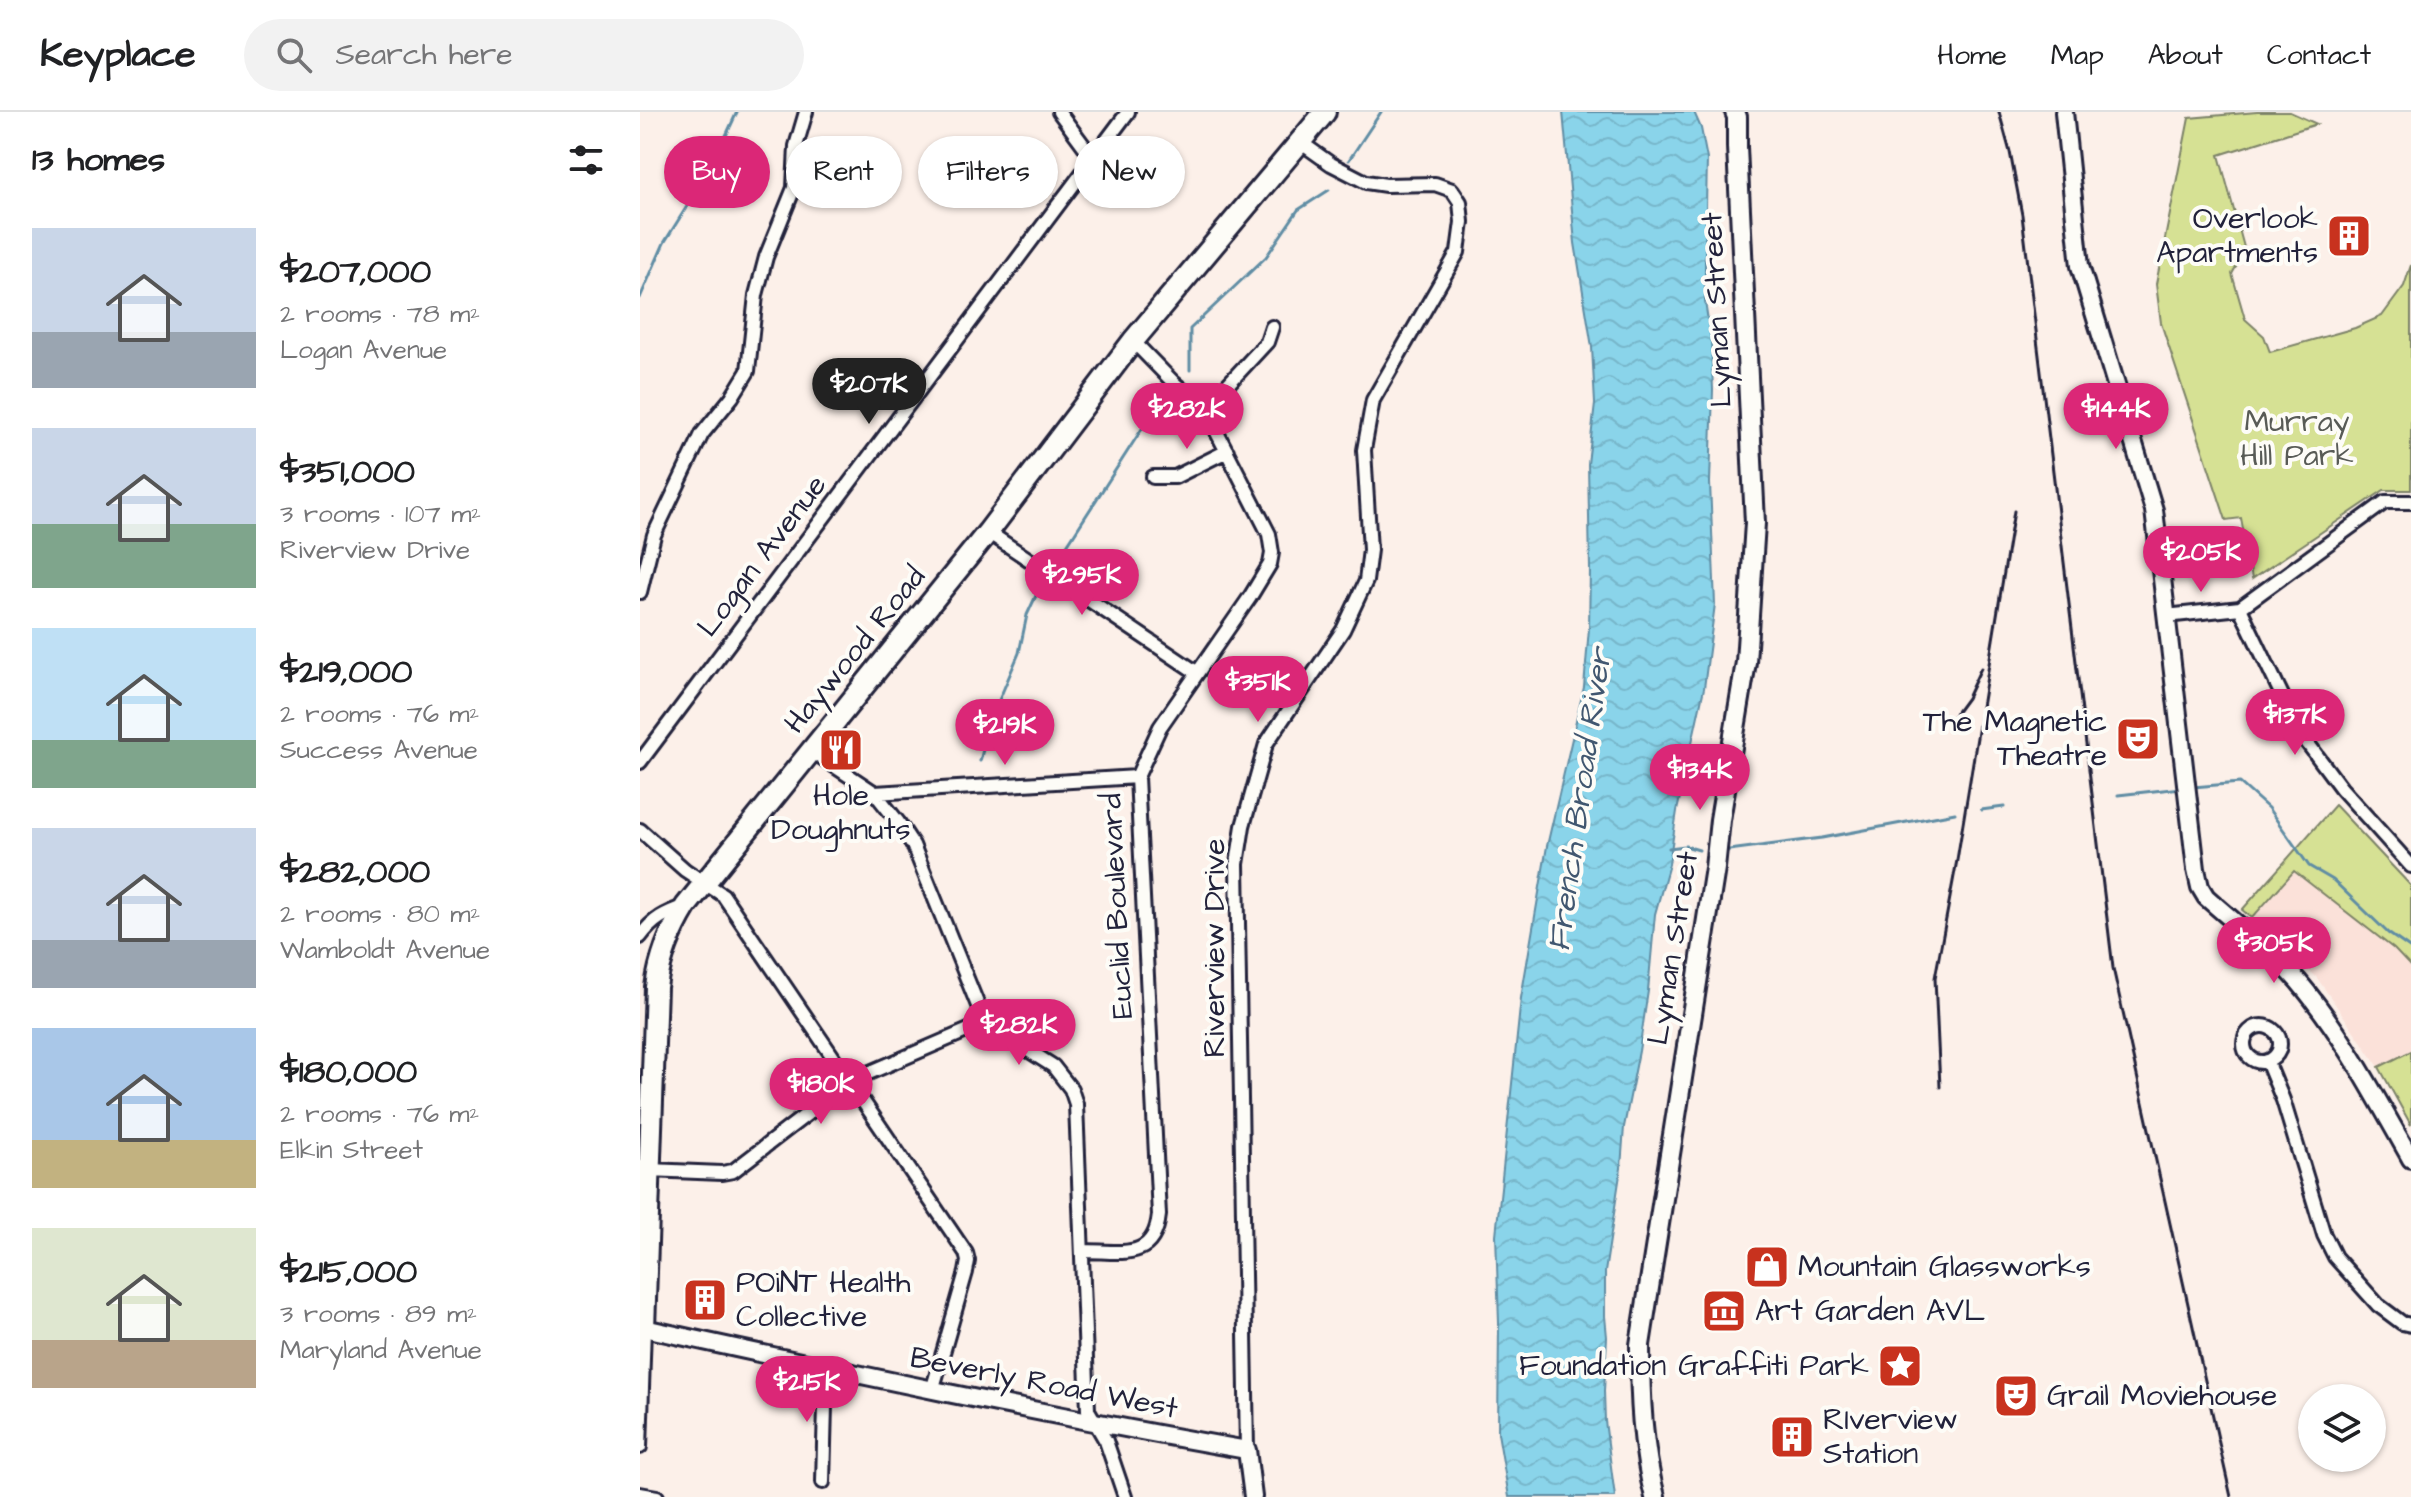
<!DOCTYPE html>
<meta charset="utf-8">
<style>
body{margin:0;font-family:"Architects Daughter",sans-serif;background:#f2f2f2;color:#202124;height:100vh;display:flex;flex-direction:column;font-size:30px;white-space:nowrap}
*{box-sizing:border-box;margin:0}
p{font-size:26px;color:#757577}
.icon{flex:none;width:44px;height:44px;fill:none;stroke:currentColor;stroke-width:2;stroke-linecap:round;stroke-linejoin:round}
.map{position:relative;flex:1;overflow:hidden}
.drawer{display:flex;flex-direction:column;background:#fff;width:640px}
.drawer>*{flex:none}
.top-card{position:absolute;left:24px;top:24px;width:760px;height:72px;display:flex;gap:16px}
.controls{position:absolute;left:1658px;top:1272px;display:grid;gap:16px}
.controls a{display:grid;place-items:center;width:88px;height:88px;border-radius:50%;background:#fff;box-shadow:0 2px 6px #0004;font-size:40px}
.price{position:absolute;translate:-50% -68px;padding:0 18px;border-radius:28px;background:#db2777;color:#fff;font-size:26px;line-height:52px;filter:drop-shadow(0 2px 4px #0008)}
.price::after{content:'';position:absolute;left:50%;top:48px;width:24px;height:18px;margin-left:-12px;background:inherit;clip-path:polygon(0 0,100% 0,50% 100%)}
.price.active{background:#222;color:#fff}
ul{padding:0;list-style:none}
li{display:flex;align-items:center;gap:24px;height:200px;padding:0 32px}
li span{display:grid;place-items:center;flex:none;width:224px;height:160px;border-radius:0px;color:#555}
li>.icon{margin-inline-start:auto}
span .icon{width:96px;height:96px;fill:#fffc;stroke-width:1}
li b{font-size:34px}
h2{display:flex;justify-content:space-between;align-items:center;height:96px;padding:0 32px;font-size:34px}
.pill{padding:0 28px;border-radius:36px;background:#fff;box-shadow:0 2px 6px #0004;font-size:28px;line-height:72px}
.pill.active{background:#db2777;color:#fff}
header{display:flex;align-items:center;gap:48px;box-sizing:border-box;height:112px;padding:0 40px;background:#fff;border-bottom:2px solid #e0e0e0}
header strong{font-size:38px}
nav{display:flex;gap:44px;margin-inline-start:auto;font-size:28px}
.search{width:560px;height:72px;background:#f2f2f2;display:flex;align-items:center;gap:20px;box-sizing:border-box;padding:0 28px;border-radius:44px;color:#757577;font-size:30px}
main{display:flex;flex:1;min-height:0}
.map>svg:first-child{display:block}
.built{fill:#fbe1d9}
.park{fill:#d6e194;stroke:#7c8268;stroke-width:2}
.water{fill:url(#water-waves);stroke:#608da4;stroke-width:2}
.lines{fill:none;stroke-linecap:round;stroke-linejoin:round}
.stream{stroke:#608da4;stroke-width:3}
.minor-casing{stroke:#22223b;stroke-width:18}
.tertiary-casing{stroke:#22223b;stroke-width:22}
.secondary-casing{stroke:#22223b;stroke-width:24}
.primary-casing{stroke:#22223b;stroke-width:26}
.minor{stroke:#fdfcf7;stroke-width:12}
.tertiary{stroke:#fdfcf7;stroke-width:16}
.secondary{stroke:#fdfcf7;stroke-width:18}
.primary{stroke:#fdfcf7;stroke-width:20}
.rail{stroke:#22223b;stroke-width:3}
.labels{text-anchor:middle;dominant-baseline:central;stroke-width:8;stroke-linejoin:round;paint-order:stroke}
.poi-label{font-size:30px;fill:#22223b;stroke:#fdfcf7;text-anchor:start}
.street-label{font-size:30px;fill:#22223b;stroke:#fdfcf7}
.park-label{font-size:30px;fill:#585b56;stroke:#fdfcf7}
.water-label{font-size:32px;font-style:italic;fill:#415770;stroke:#fdfcf7}
</style>
<header>
<strong>Keyplace</strong>
<div class="search"><svg class="icon" aria-label="search" viewBox="0 0 24 24"><circle cx="10" cy="10" r="6"/><path d="M15 15l6 6"/></svg>Search here</div>
<nav><a>Home</a><a>Map</a><a>About</a><a>Contact</a></nav>
</header>
<main>
<section class="drawer">
<h2>13 homes<svg class="icon" aria-label="filters" viewBox="0 0 24 24"><path d="M4 7h16M4 17h16"/><circle cx="9" cy="7" r="2"/><circle cx="15" cy="17" r="2"/></svg></h2>
<ul>
<li><span style="background:linear-gradient(#c9d6e8 65%,#9aa5b1 0)"><svg class="icon" aria-label="home" viewBox="0 0 24 24"><path d="M3 11l9-7 9 7M6 9v11h12V9"/></svg></span><div><b>$207,000</b><p>2 rooms · 78 m²</p><p>Logan Avenue</p></div></li>
<li><span style="background:linear-gradient(#c9d6e8 60%,#7fa58c 0)"><svg class="icon" aria-label="home" viewBox="0 0 24 24"><path d="M3 11l9-7 9 7M6 9v11h12V9"/></svg></span><div><b>$351,000</b><p>3 rooms · 107 m²</p><p>Riverview Drive</p></div></li>
<li><span style="background:linear-gradient(#bfe0f5 70%,#7fa58c 0)"><svg class="icon" aria-label="home" viewBox="0 0 24 24"><path d="M3 11l9-7 9 7M6 9v11h12V9"/></svg></span><div><b>$219,000</b><p>2 rooms · 76 m²</p><p>Success Avenue</p></div></li>
<li><span style="background:linear-gradient(#c9d6e8 70%,#9aa5b1 0)"><svg class="icon" aria-label="home" viewBox="0 0 24 24"><path d="M3 11l9-7 9 7M6 9v11h12V9"/></svg></span><div><b>$282,000</b><p>2 rooms · 80 m²</p><p>Wamboldt Avenue</p></div></li>
<li><span style="background:linear-gradient(#a9c7e8 70%,#c2b280 0)"><svg class="icon" aria-label="home" viewBox="0 0 24 24"><path d="M3 11l9-7 9 7M6 9v11h12V9"/></svg></span><div><b>$180,000</b><p>2 rooms · 76 m²</p><p>Elkin Street</p></div></li>
<li><span style="background:linear-gradient(#dfe7d0 70%,#b9a48a 0)"><svg class="icon" aria-label="home" viewBox="0 0 24 24"><path d="M3 11l9-7 9 7M6 9v11h12V9"/></svg></span><div><b>$215,000</b><p>3 rooms · 89 m²</p><p>Maryland Avenue</p></div></li>
</ul>
</section>
<div class="map">
<svg width="1771" height="1385" viewBox="0 0 1771 1385">
<defs>
<pattern id="water-waves" width="16" height="10" patternUnits="userSpaceOnUse" patternTransform="scale(2)"><rect width="16" height="10" fill="#8ad4ea"/><path d="M0 5q4-4 8 0t8 0" fill="none" stroke="#77b6ca"/></pattern>
</defs>
<rect width="100%" height="100%" fill="#fcf0e9"/>
<filter id="ink" filterUnits="userSpaceOnUse"><feTurbulence type="fractalNoise" baseFrequency=".0125" numOctaves="2"/><feDisplacementMap in="SourceGraphic" scale="16" xChannelSelector="R" yChannelSelector="G"/><feConvolveMatrix kernelMatrix="1 2 1 2 8 2 1 2 1" color-interpolation-filters="sRGB"/></filter>
<g filter="url(#ink)">
<!-- built -->
<path class="built" d="M1653 759 1754 837 1771 855V939L1739 955 1677 866 1645 834 1612 806Z"/>
<!-- park -->
<path class="park" d="M1617 0H1650L1677 12 1579 43 1605 139 1592 162 1605 207 1624 224 1630 240 1715 216 1742 204 1764 174 1771 153V378H1744L1612 467 1601 406 1586 408 1521 211 1516 172 1549 6Z
M1695 693 1771 774V855L1754 837 1654 759 1612 806 1602 798Z
M1771 939V1013L1739 955Z"/>
<!-- water -->
<path class="water" d="M923 0H1054L1061 16 1067 47 1065 143V190L1071 228 1073 278 1070 371 1075 492 1064 576 1037 699 1029 752 1015 802 1008 879 999 939 984 1015 981 1056 965 1160V1204L967 1225 964 1279 965 1309 975 1385H869L858 1321 859 1211 856 1123 881 886 907 734 944 575 949 516 950 457 948 352 955 292 952 235 935 131Z"/>
<g class="lines">
<!-- stream -->
<path class="stream" d="M709 48 741 0
M0 186 24 131 71 56 97 0
M550 258V217L626 145 658 98 689 78
M422 441 518 292
M340 649 351 607 379 541 387 503 400 475
M1553 675 1600 671 1628 696 1669 754 1693 768 1748 821 1771 837
M1478 683 1541 676
M1341 698 1364 695
M1029 736 1045 734 1059 738
M1089 738 1182 726 1315 701"/>
<!-- minor casing -->
<g class="minor-casing">
<path id="minor" d="M419 0 453 46
M565 297 627 230 632 215
M513 365H535L587 339
M348 420 556 560
M0 480 14 423 62 322 92 285 108 259 116 183 126 145 154 76 156 34 166 0
M1600 496 1660 621 1701 676 1771 754
M1526 504 1600 496 1745 390H1771
M172 639 235 681 258 710 273 733 345 911 413 954 431 977 436 992 448 1298 466 1329 485 1385
M0 650 488 0
M235 681 497 665
M0 718 45 758 83 783 326 1141 328 1149 326 1160 292 1279
M0 825C13 807 25 801 46 794
M1604 932a18 18 0 1 1 36 0a18 18 0 1 1-36 0Z
M1627 949 1643 988 1684 1123 1695 1145 1738 1193 1762 1211 1771 1213
M9 1058 82 1061 93 1059 210 969 345 911
M443 1139C480 1139 514 1150 519 1103L497 665 520 615 610 485 630 452 632 441 629 422 565 297 534 271 493 229
M0 1335 4 1216
M607 1338 597 752 603 714 626 632 703 518 726 469 730 438 724 338 733 288 818 140 822 110 820 90 812 78 795 72 746 73 726 70 691 52 660 30
M183 1370 186 1256
M0 1382 17 1385"/>
</g>
<!-- tertiary casing -->
<g class="tertiary-casing">
<path id="tertiary" d="M1424 0 1440 154 1514 398 1556 757 1560 775 1566 785C1597 813 1631 838 1658 869 1703 922 1737 987 1771 1047
M4 1216C204 1260 405 1303 607 1338L613 1385"/>
</g>
<!-- secondary casing -->
<g class="secondary-casing">
<path id="secondary" d="M1015 1385C1002 1334 1000 1285 1000 1233L1075 756 1080 708 1106 550 1115 411 1097 35V5L1095 0"/>
</g>
<!-- primary casing -->
<g class="primary-casing">
<path id="primary" d="M0 1216H4L16 875C20 845 30 820 46 794L348 420 493 229 685 0"/>
</g>
<!-- minor -->
<use href="#minor" class="minor"/>
<!-- tertiary -->
<use href="#tertiary" class="tertiary"/>
<!-- secondary -->
<use href="#secondary" class="secondary"/>
<!-- primary -->
<use href="#primary" class="primary"/>
<!-- rail -->
<path class="rail" d="M1359 0 1370 40 1382 103 1473 856 1591 1385
M1313 605 1327 586 1341 556
M1300 975 1295 866 1317 748 1374 399"/>
</g>
</g>
<!-- icons -->
<defs>
<g id="building-square" transform="scale(2.3)"><rect x="-9" y="-9" width="18" height="18" rx="4" fill="#c8321e" stroke="#fdfcf7"/><path d="M-4-6H4V6H1V3H-1V6H-4ZM-2.5-4.3h1.7v1.8h-1.7ZM.8-4.3h1.7v1.8H.8ZM-2.5-1h1.7V.8h-1.7ZM.8-1h1.7V.8H.8Z" fill="#fff"/></g>
<g id="theatre-square" transform="scale(2.3)"><rect x="-9" y="-9" width="18" height="18" rx="4" fill="#c8321e" stroke="#fdfcf7"/><path d="M-5-5.5Q0-4 5-5.5V0Q5 5 0 6Q-5 5-5 0ZM-3.3-2.5H-1v1.5H-3.3ZM1-2.5H3.3v1.5H1ZM-2.8 1Q0 5.5 2.8 1Z" fill="#fff"/></g>
<g id="restaurant-square" transform="scale(2.3)"><rect x="-9" y="-9" width="18" height="18" rx="4" fill="#c8321e" stroke="#fdfcf7"/><path d="M-5-6h1v4h1v-4h1v4h1v-4h1v5L-1.5 .5V6h-2V.5L-5-1ZM5-6V6H3V1.5H1.5Q1.5-4 5-6Z" fill="#fff"/></g>
<g id="shop-square" transform="scale(2.3)"><rect x="-9" y="-9" width="18" height="18" rx="4" fill="#c8321e" stroke="#fdfcf7"/><path d="M-5-2.5h2.3a2.7 3.5 0 0 1 5.4 0H5L5.5 6h-11ZM-1.5-2.5h3a1.5 2.3 0 0 0-3 0Z" fill="#fff"/></g>
<g id="museum-square" transform="scale(2.3)"><rect x="-9" y="-9" width="18" height="18" rx="4" fill="#c8321e" stroke="#fdfcf7"/><path d="M0-6L6-3V-2H-6V-3ZM-5-1h2V3h-2ZM-1-1h2V3h-2ZM3-1h2V3H3ZM-6 4H6V6H-6Z" fill="#fff"/></g>
<g id="sight-square" transform="scale(2.3)"><rect x="-9" y="-9" width="18" height="18" rx="4" fill="#c8321e" stroke="#fdfcf7"/><path d="M0-6L1.8-2.2L6-1.7L2.9 1.2L3.7 5.4L0 3.3L-3.7 5.4L-2.9 1.2L-6-1.7L-1.8-2.2Z" fill="#fff"/></g>
</defs>
<g fill-rule="evenodd">
<use href="#building-square" x="1709" y="124"/>
<use href="#theatre-square" x="1498" y="627"/>
<use href="#restaurant-square" x="201" y="638"/>
<use href="#shop-square" x="1127" y="1155"/>
<use href="#building-square" x="65" y="1188"/>
<use href="#museum-square" x="1084" y="1199"/>
<use href="#sight-square" x="1260" y="1254"/>
<use href="#theatre-square" x="1376" y="1284"/>
<use href="#building-square" x="1152" y="1325"/>
</g>
<g class="labels">
<!-- poi labels -->
<g class="poi-label">
<text x="1678" y="107" text-anchor="end">Overlook<tspan x="1678" dy="34">Apartments</tspan></text>
<text x="1467" y="610" text-anchor="end">The Magnetic<tspan x="1467" dy="34">Theatre</tspan></text>
<text x="201" y="684" text-anchor="middle">Hole<tspan x="201" dy="34">Doughnuts</tspan></text>
<text x="1158" y="1155">Mountain Glassworks</text>
<text x="96" y="1171">POiNT Health<tspan x="96" dy="34">Collective</tspan></text>
<text x="1115" y="1199">Art Garden AVL</text>
<text x="1229" y="1254" text-anchor="end">Foundation Graffiti Park</text>
<text x="1407" y="1284">Grail Moviehouse</text>
<text x="1183" y="1308">RIverview<tspan x="1183" dy="34">Station</tspan></text>
</g>
<!-- street labels -->
<g class="street-label">
<text transform="translate(1077 198) rotate(-93)">Lyman Street</text>
<text transform="translate(122 444) rotate(-53)">Logan Avenue</text>
<text transform="translate(215 538) rotate(-51)">Haywood Road</text>
<text transform="translate(477 794) rotate(-93)">Euclid Boulevard</text>
<text transform="translate(575 836) rotate(-90)">Riverview Drive</text>
<text transform="translate(1033 836) rotate(-81)">Lyman Street</text>
<text transform="translate(404 1271) rotate(11)">Beverly Road West</text>
</g>
<!-- park labels -->
<g class="park-label">
<text x="1657" y="310">Murray<tspan x="1657" dy="34">Hill Park</tspan></text>
</g>
<!-- water labels -->
<g class="water-label">
<text transform="translate(940 688) rotate(-82)">French Broad River</text>
</g>
</g>
</svg>
<div class="controls">
<a><svg class="icon" aria-label="layers" viewBox="0 0 24 24"><path d="M12 4l9 5-9 5-9-5zM3 14l9 5 9-5"/></svg></a>
</div>
<b class="price active" style="left:229px;top:314px">$207K</b>
<b class="price" style="left:547px;top:339px">$282K</b>
<b class="price" style="left:1476px;top:339px">$144K</b>
<b class="price" style="left:1561px;top:482px">$205K</b>
<b class="price" style="left:442px;top:505px">$295K</b>
<b class="price" style="left:618px;top:612px">$351K</b>
<b class="price" style="left:1655px;top:645px">$137K</b>
<b class="price" style="left:365px;top:655px">$219K</b>
<b class="price" style="left:1060px;top:700px">$134K</b>
<b class="price" style="left:1634px;top:873px">$305K</b>
<b class="price" style="left:379px;top:955px">$282K</b>
<b class="price" style="left:181px;top:1014px">$180K</b>
<b class="price" style="left:167px;top:1312px">$215K</b>
<div class="top-card">
<a class="pill active">Buy</a>
<a class="pill">Rent</a>
<a class="pill">Filters</a>
<a class="pill">New</a>
</div>
</div>
</main>
